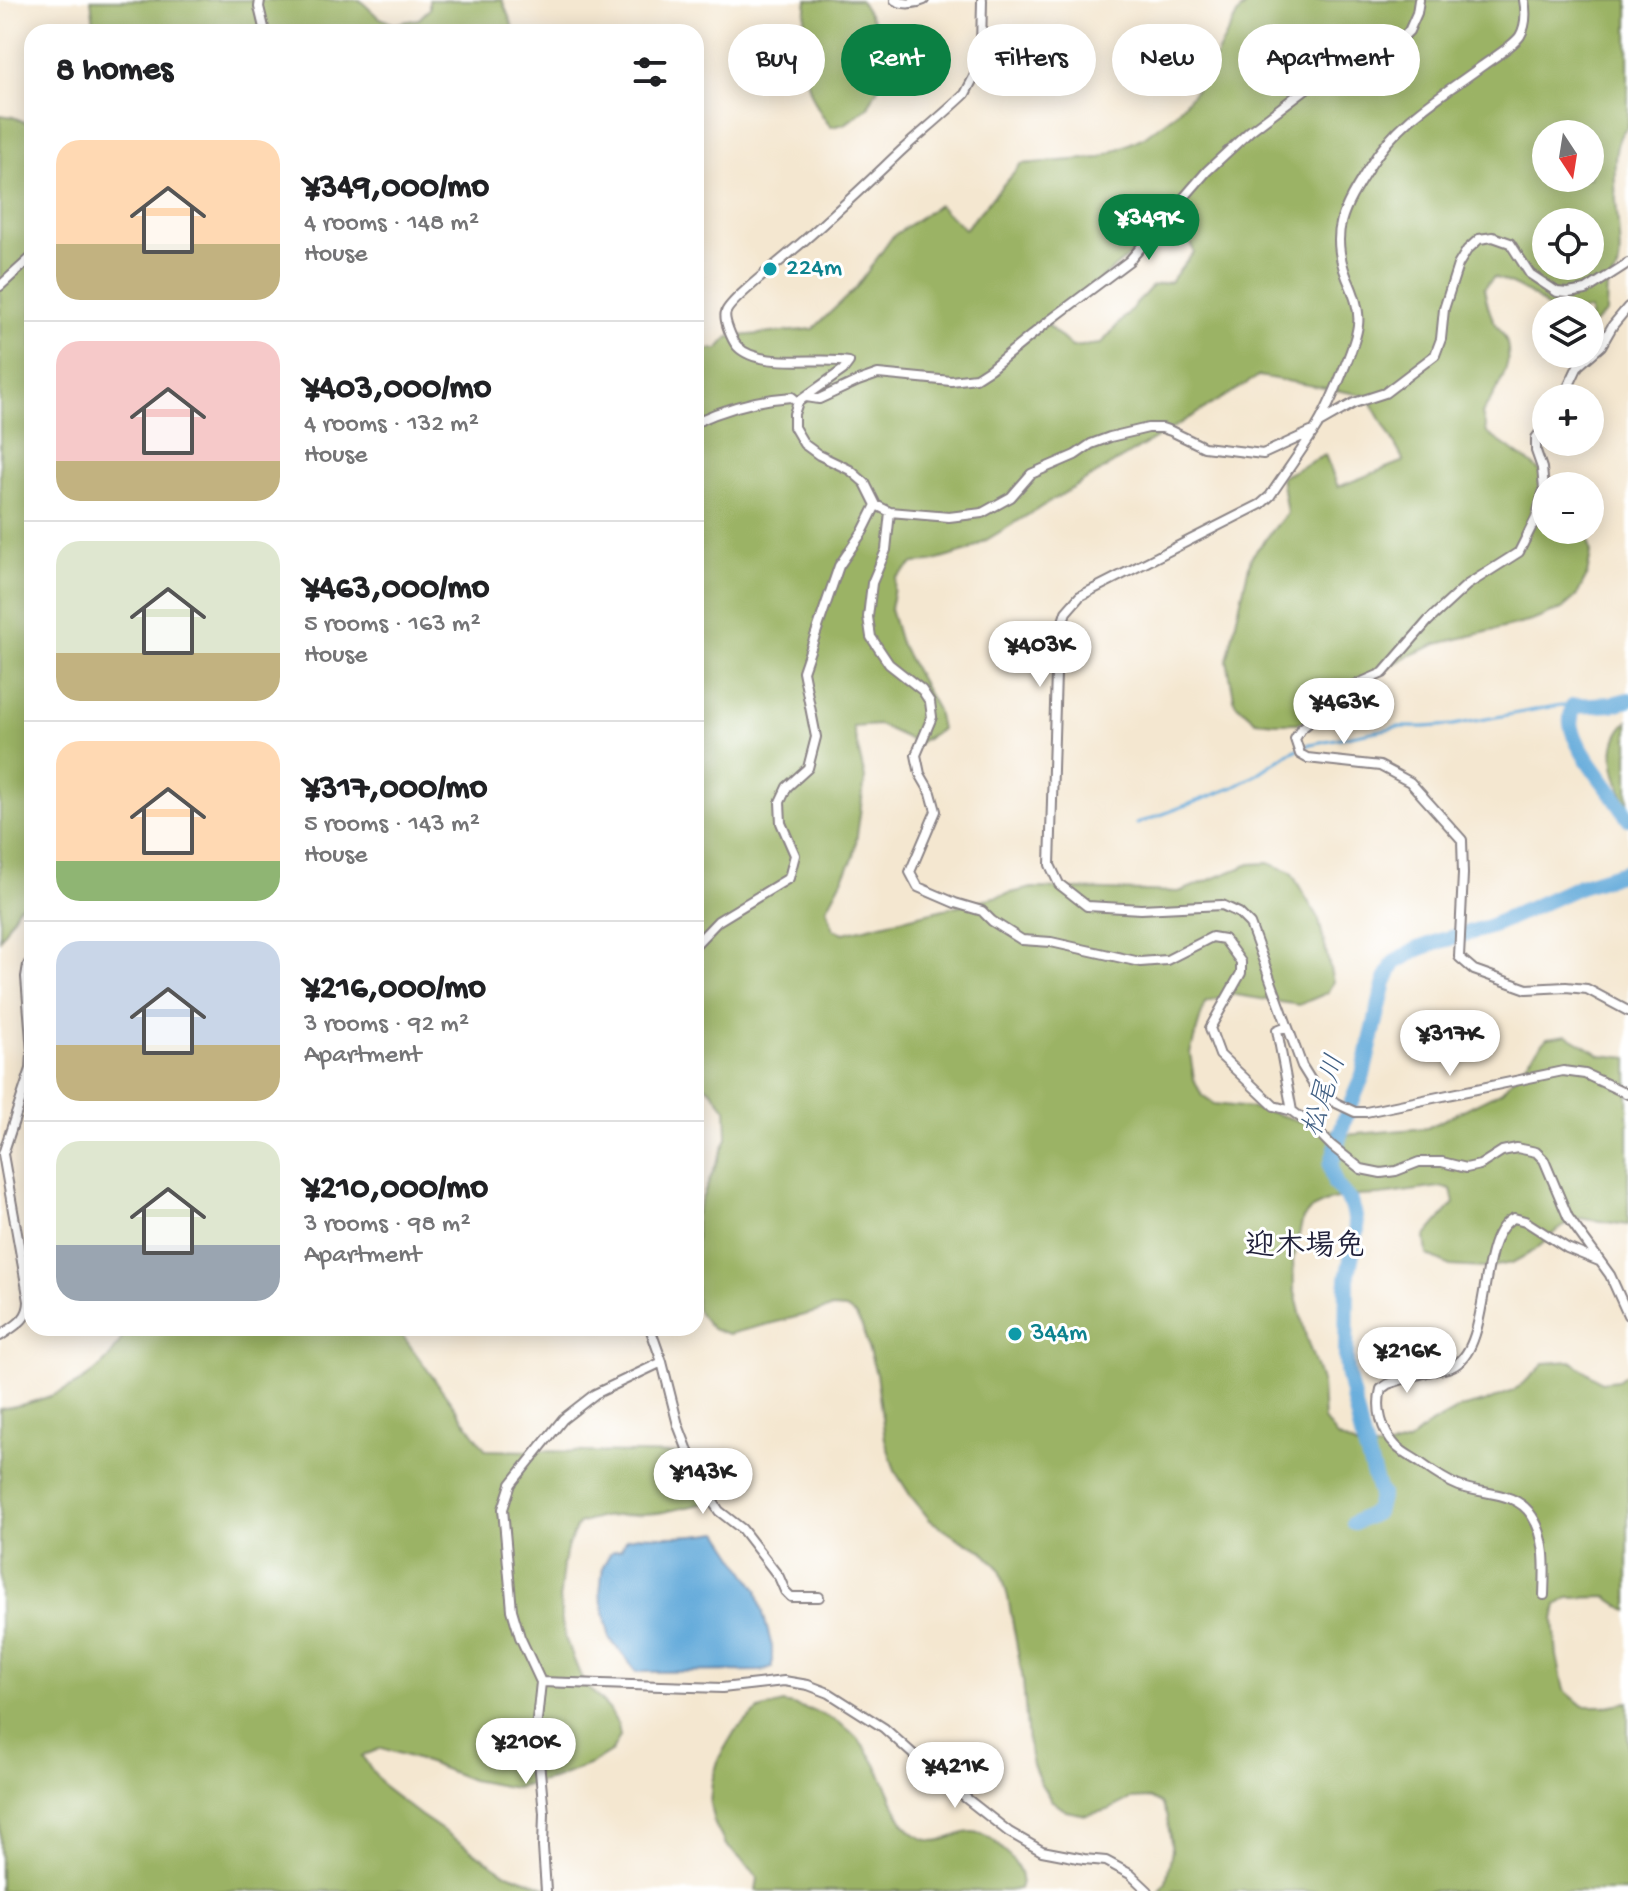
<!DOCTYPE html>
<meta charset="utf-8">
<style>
body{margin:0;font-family:"Gochi Hand","Klee One",sans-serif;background:#f6f6f6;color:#202124;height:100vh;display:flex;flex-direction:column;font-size:30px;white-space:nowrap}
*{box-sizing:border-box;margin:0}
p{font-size:26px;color:#757577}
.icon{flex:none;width:44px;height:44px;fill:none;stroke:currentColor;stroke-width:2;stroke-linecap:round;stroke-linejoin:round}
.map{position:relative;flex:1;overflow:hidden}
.drawer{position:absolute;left:24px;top:24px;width:680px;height:1312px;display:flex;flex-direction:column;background:#fff;border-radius:24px;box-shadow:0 4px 20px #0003}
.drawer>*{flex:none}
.hud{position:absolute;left:728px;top:24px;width:760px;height:72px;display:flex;gap:16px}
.needle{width:52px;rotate:168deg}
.buttons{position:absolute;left:1532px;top:120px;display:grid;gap:16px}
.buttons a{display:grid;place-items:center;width:72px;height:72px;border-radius:50%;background:#fff;box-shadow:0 4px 20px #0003;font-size:40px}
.price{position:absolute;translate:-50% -68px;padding:0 18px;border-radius:28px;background:#fff;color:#222;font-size:26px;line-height:52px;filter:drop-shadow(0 2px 4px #0008)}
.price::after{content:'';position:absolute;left:50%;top:48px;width:24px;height:18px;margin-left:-12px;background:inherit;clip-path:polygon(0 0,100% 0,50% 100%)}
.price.selected{background:#0b8043;color:#fff}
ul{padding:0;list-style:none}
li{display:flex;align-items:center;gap:24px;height:200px;padding:0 32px}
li+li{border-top:2px solid #e0e0e0}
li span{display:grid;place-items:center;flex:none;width:224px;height:160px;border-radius:24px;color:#555}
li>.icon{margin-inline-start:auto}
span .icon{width:96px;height:96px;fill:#fffc;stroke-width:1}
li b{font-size:34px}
h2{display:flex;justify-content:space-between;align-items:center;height:96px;padding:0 32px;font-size:34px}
.pill{padding:0 28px;border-radius:36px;background:#fff;box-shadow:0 4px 20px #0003;font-size:28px;line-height:72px}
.pill.selected{background:#0b8043;color:#fff}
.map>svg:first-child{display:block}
.forest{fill:#9bb365;stroke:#5e6a50;stroke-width:2;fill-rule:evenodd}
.water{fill:#64aada;stroke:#43668a;stroke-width:2}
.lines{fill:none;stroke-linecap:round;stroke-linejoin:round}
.stream{stroke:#64aada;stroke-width:3}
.river{stroke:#64aada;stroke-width:16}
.minor-casing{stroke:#8b8486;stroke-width:12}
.minor{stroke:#fff;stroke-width:8}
.culture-dot{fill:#0f9aa8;stroke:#fff;stroke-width:3}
.labels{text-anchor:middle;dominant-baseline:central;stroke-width:6;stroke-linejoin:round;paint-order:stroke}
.culture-label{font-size:26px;fill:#0d838f;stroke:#fff;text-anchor:start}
.water-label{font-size:28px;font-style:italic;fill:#405f83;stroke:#fff}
.quarter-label{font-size:30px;font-weight:bold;fill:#22223b;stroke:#fff}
</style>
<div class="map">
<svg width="1628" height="1891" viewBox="0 0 1628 1891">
<rect width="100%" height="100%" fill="#fff"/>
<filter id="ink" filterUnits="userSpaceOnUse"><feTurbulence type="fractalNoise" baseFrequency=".0125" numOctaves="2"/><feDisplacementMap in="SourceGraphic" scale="16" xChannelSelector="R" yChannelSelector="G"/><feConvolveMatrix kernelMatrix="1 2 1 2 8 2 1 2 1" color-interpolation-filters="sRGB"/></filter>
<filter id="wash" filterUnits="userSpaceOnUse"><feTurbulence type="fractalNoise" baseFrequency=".006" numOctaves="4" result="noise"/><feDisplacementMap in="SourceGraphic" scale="32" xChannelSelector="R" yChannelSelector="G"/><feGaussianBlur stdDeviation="1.8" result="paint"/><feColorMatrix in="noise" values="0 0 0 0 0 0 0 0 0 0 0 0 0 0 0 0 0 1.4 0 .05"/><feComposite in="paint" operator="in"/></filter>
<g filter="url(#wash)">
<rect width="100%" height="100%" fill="#f4e7d0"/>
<!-- forest -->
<path class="forest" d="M91 0H360L378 17 394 24 419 19 429 9V0H502L515 32H95Z
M807 0H860L880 32 886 72 868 107 845 124 831 127C799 89 801 46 807 0Z
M1252 0H1628V127C1600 146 1626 239 1618 269 1616 275 1611 279 1607 284L1606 313 1590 327V310H1550C1535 295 1514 284 1494 277L1484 288C1486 299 1488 309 1493 319 1496 325 1501 330 1504 336 1518 363 1495 391 1482 414L1487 433 1529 462 1558 486H1546V530H1586L1591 553 1587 575 1577 596 1562 609 1532 621 1437 644 1406 657 1357 686 1318 717 1297 723H1275L1256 721 1235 703 1227 660 1251 557 1287 513 1281 477 1325 455 1338 487 1404 461 1368 396 1259 376 968 551 931 562 914 563 896 578 890 609 900 643 937 710 941 729 918 743 879 725 853 727 865 778 854 857 827 908 833 929 844 933 1032 888 1179 892 1250 864 1269 863 1291 872 1319 920 1333 982 1327 993 1299 1005 1230 994 1205 1003 1190 1053 1194 1079 1202 1096 1214 1104 1260 1109 1345 1135 1427 1128 1502 1091 1547 1038 1567 1035 1601 1055 1628 1058V1225L1579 1218 1563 1226 1534 1251 1512 1263 1483 1268 1450 1266 1427 1255 1425 1237 1454 1203 1451 1190 1440 1187 1381 1195 1356 1196 1331 1200 1310 1210 1303 1218 1293 1260 1294 1288 1306 1337 1322 1384 1324 1420 1337 1437 1361 1449H1384L1408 1442 1429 1425 1460 1408 1488 1401 1513 1391 1532 1376 1545 1363 1571 1361 1601 1382 1618 1380 1628 1373V1611L1607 1597 1568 1598 1557 1605 1554 1620 1557 1656 1564 1690 1583 1706H1607L1628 1702V1891H1160L1166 1882 1172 1850 1167 1817 1161 1804 1150 1798 1130 1799 1108 1810 1086 1815 1066 1811 1051 1800 1041 1784 1033 1765 1028 1743 1023 1680 1008 1597 1000 1569 982 1550 960 1540 930 1520 910 1495 895 1471 885 1439 876 1374 862 1327 855 1315 846 1309 832 1308 729 1334 712 1329 696 1309V1213L727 1138 726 1109 712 1091 696 1078V339L699 349H718L729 337 813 329 855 289 893 236 938 205 965 229 1021 164 1099 158 1144 137 1175 114 1202 83 1238 13ZM1546 134H1590V178H1546ZM1179 213 1194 252 1170 282 1152 286 1101 344 1072 347 1047 325ZM1546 222H1590V266H1546Z
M0 115 13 117 32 125V895L18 908 0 939Z
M1628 721V808C1616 779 1602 745 1628 721Z
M126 1328H397L486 1450 685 1454 713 1467 719 1480 718 1493 710 1502 659 1513 602 1517 578 1524 568 1545 563 1565 560 1594 561 1617 565 1638 583 1682 609 1709 618 1725 620 1736 612 1751 591 1764 555 1778 515 1788 471 1780 431 1764 382 1748 362 1756 385 1788 420 1815 504 1872 557 1891H0V1409C49 1401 108 1380 126 1328Z
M783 1703C845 1715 866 1737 890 1794 896 1808 902 1827 916 1835 955 1858 966 1800 1013 1861 1021 1870 1023 1878 1019 1889L1009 1891H756L758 1878 751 1869 725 1844 714 1823 710 1804 712 1781 719 1758 735 1731 759 1710Z"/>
<!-- water -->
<path class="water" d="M719 1532 757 1590 772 1647V1667L761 1671 637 1672 610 1639 600 1594 603 1566 611 1552 621 1549 626 1539C643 1534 649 1536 666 1536 684 1536 702 1535 719 1532Z"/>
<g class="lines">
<!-- stream -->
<path class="stream" d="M1137 824 1234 787 1253 777 1287 754 1310 744 1397 727H1424L1453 725 1561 705 1573 706"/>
<!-- river -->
<path class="river" d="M1628 700 1613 704 1573 706C1572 712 1570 718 1571 724 1576 754 1613 790 1628 818
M1354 1523 1376 1512 1381 1494 1379 1492 1363 1440 1348 1377 1346 1359 1347 1279 1357 1229 1354 1212 1351 1203 1335 1184 1331 1165 1345 1118 1363 1075 1385 982 1394 963 1418 949 1440 941 1489 927 1580 886 1628 871"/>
</g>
</g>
<g filter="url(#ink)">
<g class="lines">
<!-- minor casing -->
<g class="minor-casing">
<path id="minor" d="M260 0 259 7 265 32
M895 0C903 5 915 4 924 0
M982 0 981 49 977 71 965 94C944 114 922 132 901 151 865 185 830 219 793 250 781 261 730 300 726 312 723 319 732 340 737 346 759 370 821 356 849 362L843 370 798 402 794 414V427L804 444 819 455 850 470 865 483 876 505 890 512 949 517 982 513 1011 497 1031 474 1075 455 1091 444 1110 437 1148 428H1162L1171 431 1204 447 1263 454 1311 432
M1524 0C1526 11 1526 26 1520 36 1513 46 1493 58 1482 66 1440 97 1398 120 1370 166 1345 206 1328 230 1347 278 1353 291 1360 311 1358 325 1356 341 1349 356 1343 371 1335 391 1326 413 1314 431 1300 453 1284 475 1270 496L1261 504 1080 596 1066 612 1057 641 1050 865 1059 884 1087 906 1141 909 1222 905 1239 913 1250 924 1302 1066 1315 1087 1336 1103 1355 1112H1366L1563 1071 1585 1074 1628 1094
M0 286 32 257
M806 397 819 399 858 381 878 374 951 381 976 378 990 369 1049 321 1129 261 1207 171 1250 131 1320 78 1347 65 1381 53 1397 43 1409 31 1417 13 1419 0
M1563 398 1578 366 1601 346 1613 325 1628 307
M696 422C727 408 758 399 792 397L798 402
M1319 423 1354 403 1385 393 1435 355 1441 339 1444 309 1458 265 1467 250 1479 239 1493 237 1510 243 1530 274 1557 292 1568 293 1586 290 1628 263
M1546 425 1536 438V451L1542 468 1544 489 1536 518 1519 552 1467 585 1428 621 1383 673 1355 685 1301 729 1295 739 1300 754 1307 758 1380 766 1410 782 1462 840 1463 874 1459 957 1474 970 1527 989 1566 987 1587 989 1628 1011
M890 512 886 550 872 583 868 617 871 637 889 664 922 690 930 702 932 717 916 755 920 774 931 793 936 811 910 872 918 887 955 903 982 911 992 921 1022 940 1051 942 1140 962 1167 960 1212 937 1224 939 1241 962V973L1210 1028 1220 1055 1274 1106 1292 1111 1312 1126 1332 1146 1361 1169 1381 1173 1396 1171 1419 1162H1442L1466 1168 1480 1165 1502 1151 1517 1148 1536 1152 1544 1160 1568 1217 1610 1275 1628 1315
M696 944 718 921 789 878 795 855 781 823 780 802 787 787 808 768 816 737 803 671 839 566 863 531 876 505
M1287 1026 1277 1030 1292 1111
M650 1328 662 1362 678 1425 700 1482 719 1511 742 1529 779 1577 785 1591 791 1597H819
M0 1336C14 1326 29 1320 29 1301L3 1154 31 1069 32 1052 26 977 28 965 32 959
M1544 1595C1545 1569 1547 1538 1532 1516 1517 1491 1483 1495 1459 1486 1446 1481 1433 1472 1422 1464 1414 1458 1403 1453 1396 1446 1381 1431 1376 1408 1381 1389L1388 1384C1400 1380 1412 1376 1424 1373 1433 1370 1447 1370 1455 1365 1493 1342 1476 1234 1514 1218L1525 1221 1567 1248 1599 1261
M541 1682 722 1688 784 1681 808 1685 829 1693 884 1728 934 1773 1009 1832 1042 1851 1084 1859 1106 1861 1130 1874 1148 1891
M546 1891 543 1847 544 1813 536 1730 541 1682 520 1637 512 1610 503 1509 511 1484 563 1419 595 1394 662 1362"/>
</g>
<!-- minor -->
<use href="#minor" class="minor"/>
</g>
</g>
<!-- markers -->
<g class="culture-dot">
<circle cx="770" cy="269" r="8"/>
<circle cx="1015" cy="1334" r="8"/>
</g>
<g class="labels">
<!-- culture labels -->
<g class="culture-label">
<text x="786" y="269">224m</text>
<text x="1031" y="1334">344m</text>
</g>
<!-- water labels -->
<g class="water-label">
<text transform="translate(1326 1096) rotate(-72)">松尾川</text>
</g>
<!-- quarter labels -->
<g class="quarter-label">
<text x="1305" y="1248">迎木場免</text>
</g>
</g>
</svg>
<div class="buttons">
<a><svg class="needle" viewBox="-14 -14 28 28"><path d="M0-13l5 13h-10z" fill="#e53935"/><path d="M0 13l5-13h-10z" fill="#757577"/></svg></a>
<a><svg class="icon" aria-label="locate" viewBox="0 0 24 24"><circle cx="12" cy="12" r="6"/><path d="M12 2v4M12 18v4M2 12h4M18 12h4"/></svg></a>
<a><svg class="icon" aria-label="layers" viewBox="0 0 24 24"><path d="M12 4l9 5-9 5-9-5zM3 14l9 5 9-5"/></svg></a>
<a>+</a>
<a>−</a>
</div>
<b class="price selected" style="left:1149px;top:262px">¥349K</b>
<b class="price" style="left:1040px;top:689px">¥403K</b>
<b class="price" style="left:1344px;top:746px">¥463K</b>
<b class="price" style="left:1450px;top:1078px">¥317K</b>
<b class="price" style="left:1407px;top:1395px">¥216K</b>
<b class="price" style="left:703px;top:1516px">¥143K</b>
<b class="price" style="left:526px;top:1786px">¥210K</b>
<b class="price" style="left:955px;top:1810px">¥421K</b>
<div class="hud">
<a class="pill">Buy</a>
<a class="pill selected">Rent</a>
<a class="pill">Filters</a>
<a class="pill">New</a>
<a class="pill">Apartment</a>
</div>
<section class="drawer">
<h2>8 homes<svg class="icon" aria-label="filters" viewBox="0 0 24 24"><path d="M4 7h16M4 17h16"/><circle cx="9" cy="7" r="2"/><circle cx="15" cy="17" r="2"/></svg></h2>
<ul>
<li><span style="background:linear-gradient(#ffd9b3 65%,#c2b280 0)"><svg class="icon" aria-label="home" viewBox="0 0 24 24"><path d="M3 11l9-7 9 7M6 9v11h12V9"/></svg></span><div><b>¥349,000/mo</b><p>4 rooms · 148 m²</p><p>House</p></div></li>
<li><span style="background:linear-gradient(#f6c9c9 75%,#c2b280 0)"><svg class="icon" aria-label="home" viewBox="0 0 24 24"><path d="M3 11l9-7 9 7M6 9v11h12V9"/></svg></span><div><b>¥403,000/mo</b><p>4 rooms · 132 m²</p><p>House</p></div></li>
<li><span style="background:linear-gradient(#dfe7d0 70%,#c2b280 0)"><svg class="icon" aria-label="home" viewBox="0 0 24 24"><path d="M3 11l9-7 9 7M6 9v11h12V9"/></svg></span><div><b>¥463,000/mo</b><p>5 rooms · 163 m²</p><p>House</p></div></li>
<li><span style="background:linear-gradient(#ffd9b3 75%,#8fb573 0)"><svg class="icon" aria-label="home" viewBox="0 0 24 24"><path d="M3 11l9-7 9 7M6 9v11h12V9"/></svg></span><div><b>¥317,000/mo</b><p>5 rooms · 143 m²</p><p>House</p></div></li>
<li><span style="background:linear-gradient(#c9d6e8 65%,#c2b280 0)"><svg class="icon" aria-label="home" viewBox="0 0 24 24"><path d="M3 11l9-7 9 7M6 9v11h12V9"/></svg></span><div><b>¥216,000/mo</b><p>3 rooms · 92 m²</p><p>Apartment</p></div></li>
<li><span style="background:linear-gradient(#dfe7d0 65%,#9aa5b1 0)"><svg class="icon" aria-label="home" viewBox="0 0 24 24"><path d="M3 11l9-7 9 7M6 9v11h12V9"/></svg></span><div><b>¥210,000/mo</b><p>3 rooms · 98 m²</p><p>Apartment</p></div></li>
</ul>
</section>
</div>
